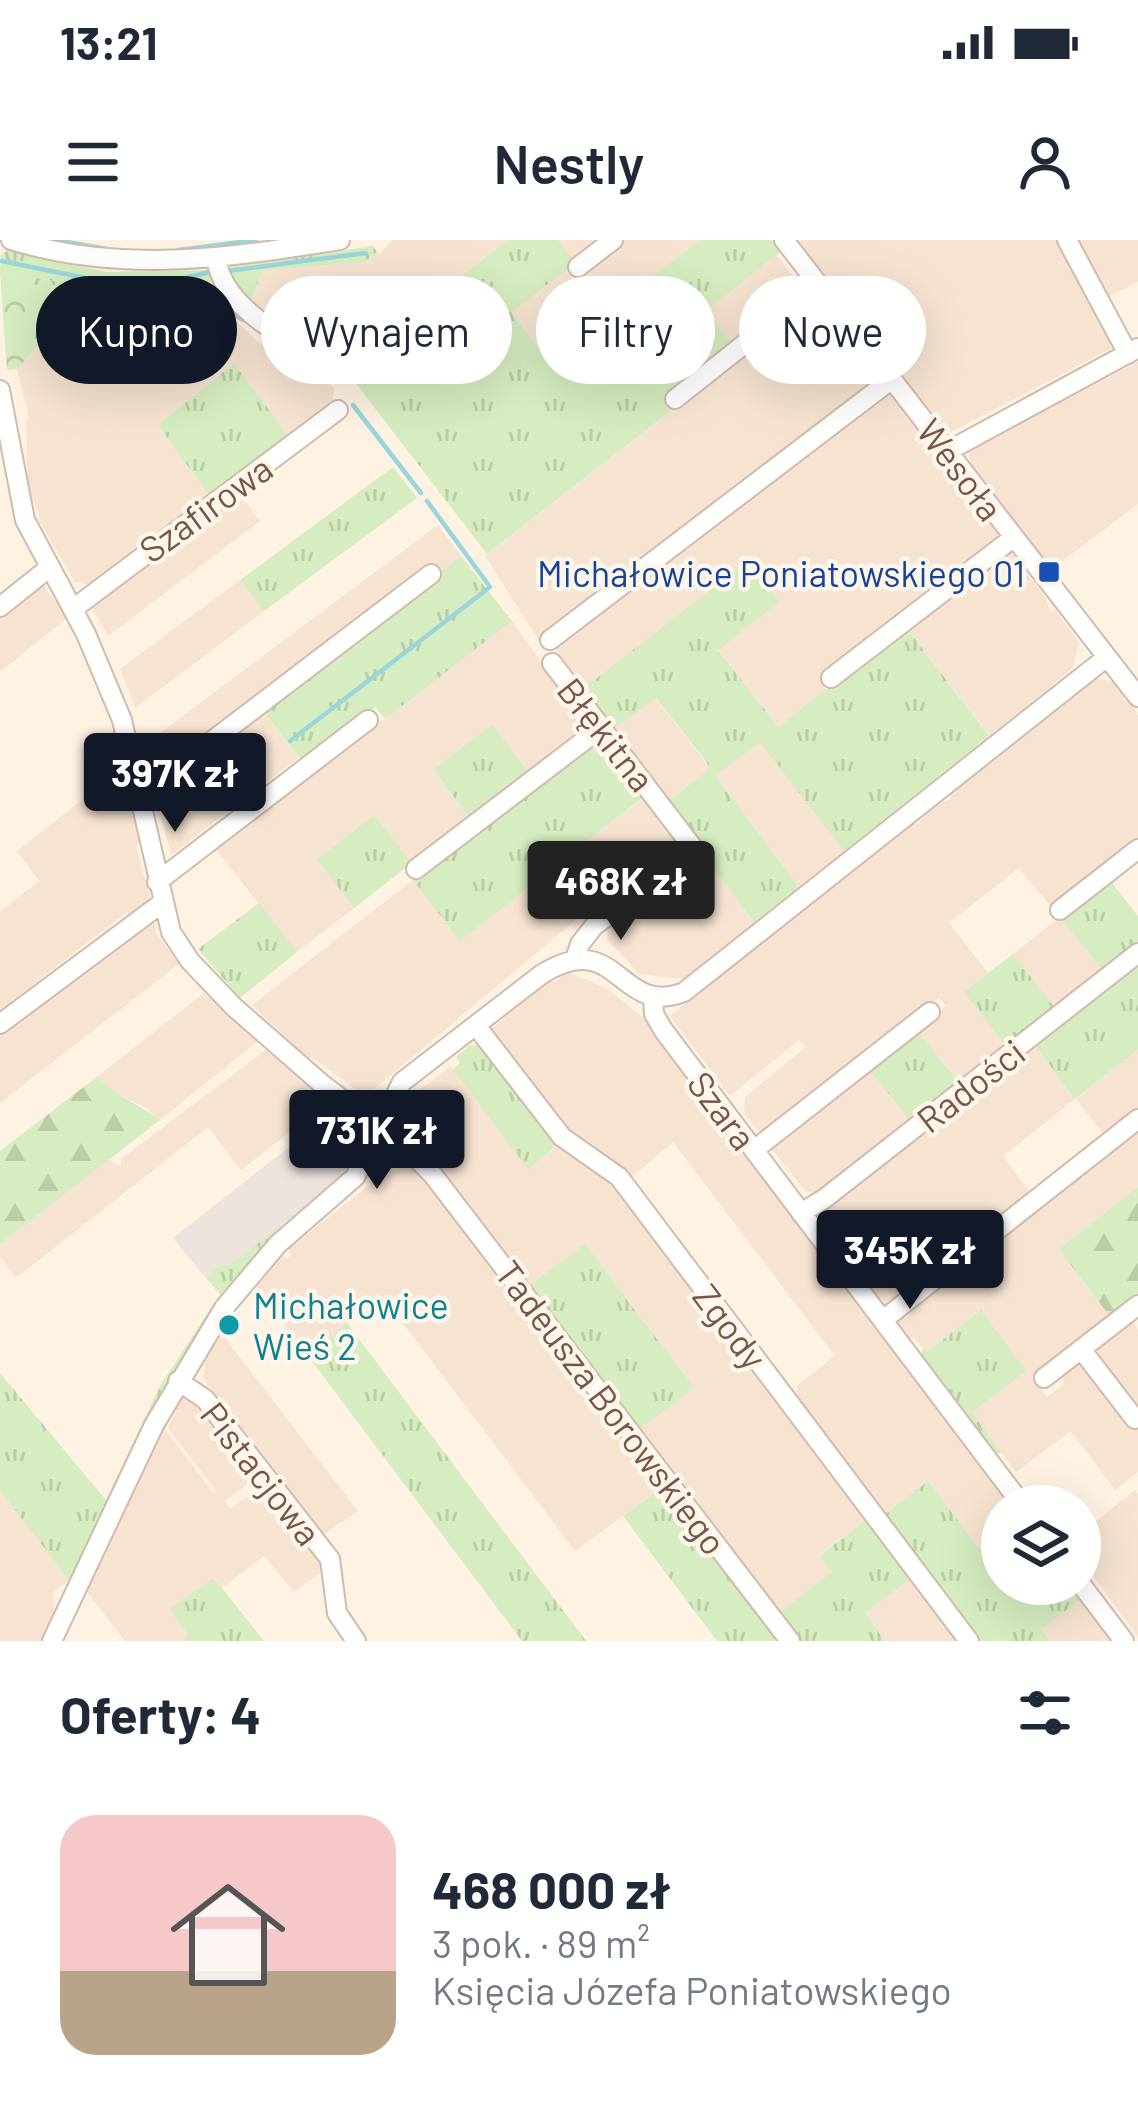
<!DOCTYPE html>
<html lang="pl">
<meta charset="utf-8">
<style>
body{margin:0;font-family:Barlow,sans-serif;background:#f2f2f3;color:#1f2937;height:100vh;display:flex;flex-direction:column;font-size:45px;white-space:nowrap}
*{box-sizing:border-box;margin:0}
p{font-size:39px;color:#747a83}
.icon{flex:none;width:66px;height:66px;fill:none;stroke:currentColor;stroke-width:2;stroke-linecap:round;stroke-linejoin:round}
.map{position:relative;height:1401px;overflow:hidden}
.side{display:flex;flex-direction:column;background:#fff;flex:1}
.side>*{flex:none}
.guide{position:absolute;left:36px;top:36px;width:1068px;height:108px;display:flex;gap:24px}
.buttons{position:absolute;left:981px;top:1245px;display:grid;gap:24px}
.buttons a{display:grid;place-items:center;width:120px;height:120px;border-radius:50%;background:#fff;box-shadow:0 12px 48px #0002;font-size:60px}
.price{position:absolute;translate:-50% -102px;padding:0 27px;border-radius:12px;background:#111827;color:#fff;font-size:39px;line-height:78px;filter:drop-shadow(0 3px 6px #0008)}
.price::after{content:'';position:absolute;left:50%;top:72px;width:36px;height:27px;margin-left:-18px;background:inherit;clip-path:polygon(0 0,100% 0,50% 100%)}
.price.selected{background:#222;color:#fff}
ul{padding:0;list-style:none}
li{display:flex;align-items:center;gap:36px;height:300px;padding:0 60px}
li span{display:grid;place-items:center;flex:none;width:336px;height:240px;border-radius:36px;color:#555}
li>.icon{margin-inline-start:auto}
span .icon{width:144px;height:144px;fill:#fffc;stroke-width:1}
li b{font-size:51px}
h2{display:flex;justify-content:space-between;align-items:center;height:144px;padding:0 60px;font-size:51px}
.chip{padding:0 42px;border-radius:54px;background:#fff;box-shadow:0 12px 48px #0002;font-size:42px;line-height:108px}
.chip.selected{background:#111827;color:#fff}
.status{display:flex;justify-content:space-between;align-items:center;height:84px;padding:0 60px;background:#fff;direction:ltr}
.status svg{height:33px;fill:currentColor}
header{display:flex;justify-content:space-between;align-items:center;height:156px;padding:0 60px;background:#fff;font-size:54px;font-weight:600}
.map>svg:first-child{display:block}
.residential{fill:#f6e3d1}
.industrial{fill:#ede4de}
.grass{fill:url(#grass-tufts)}
.forest{fill:url(#forest-firs)}
.park{fill:url(#park-crowns)}
.lines{fill:none;stroke-linecap:round;stroke-linejoin:round}
.stream{stroke:#9bd5dc;stroke-width:4.5}
.minor-casing{stroke:#d2bbab;stroke-width:22}
.minor{stroke:#fff;stroke-width:18}
.transit-dot{fill:#1a4fb4;stroke:#fff6eb;stroke-width:4.5}
.culture-dot{fill:#0f9aa8;stroke:#fff6eb;stroke-width:4.5}
.labels{text-anchor:middle;dominant-baseline:central;stroke-width:9;stroke-linejoin:round;paint-order:stroke}
.street-label{font-size:36px;fill:#785647;stroke:#fff6eb}
.transit-label{font-size:36px;fill:#164399;stroke:#fff6eb;text-anchor:end}
.culture-label{font-size:36px;fill:#0d838f;stroke:#fff6eb;text-anchor:start}
</style>
<div class="status"><b>13:21</b><svg viewBox="0 0 49 12"><path d="M0 12V9h3v3zM5 12V6h3v6zM10 12V3h3v9zM15 12V0h3v12zM26 1h20v11H26zM47 4h2v5h-2z"/></svg></div>
<header><svg class="icon" aria-label="menu" viewBox="0 0 24 24"><path d="M4 6h16M4 12h16M4 18h16"/></svg>Nestly<svg class="icon" aria-label="person" viewBox="0 0 24 24"><circle cx="12" cy="8" r="4"/><path d="M4 21q1-7 8-7t8 7"/></svg></header>
<div class="map">
<svg width="1138" height="1401" viewBox="0 0 1138 1401">
<defs>
<pattern id="grass-tufts" width="24" height="20" patternUnits="userSpaceOnUse" patternTransform="scale(3)"><rect width="24" height="20" fill="#d5edc0"/><path d="M3 7l-1-3M5 7V3M7 7l1-3M15 17l-1-3M17 17v-4M19 17l1-3" fill="none" stroke="#bacda6"/></pattern>
<pattern id="forest-firs" width="22" height="20" patternUnits="userSpaceOnUse" patternTransform="scale(3)"><rect width="22" height="20" fill="#d5edc0"/><path d="M5 1l3.5 6h-7zM16 11l3.5 6h-7z" fill="#bacda6"/></pattern>
<pattern id="park-crowns" width="20" height="18" patternUnits="userSpaceOnUse" patternTransform="scale(3)"><rect width="20" height="18" fill="#d5edc0"/><path d="M2 6a3 3 0 1 1 6 0M12 15a3 3 0 1 1 6 0" fill="none" stroke="#bacda6"/></pattern>
</defs>
<rect width="100%" height="100%" fill="#fef2e3"/>
<!-- residential -->
<path class="residential" d="M392 0H508L344 128 250 64 263 30 364 22 377 12 380 14Z
M558 0H700L547 119 511 73 574 23Z
M796 0H1057L1111 103 1110 109 951 192 944 189Z
M1078 0H1138V42L1108 57Z
M776 15 798 42 797 57 734 106 705 70Z
M174 44 233 78 259 103 329 142 334 149 332 163 288 196 233 124 158 185 209 255 89 345 75 342 39 280V272L28 251 26 181 29 178 17 129 93 47Z
M813 61 874 141 539 401 485 316Z
M1138 122V264L1053 328 1046 318 1040 319 969 222V211Z
M887 149 945 222 940 225 943 229 955 244 959 241 1001 298 998 304 820 441 826 450 778 487 718 409 746 322 584 448 555 407Z
M240 255 260 281 108 396 91 366Z
M438 285 461 316 262 468 299 517 171 615 144 505Z
M1008 308 1045 357 1050 371H1056L1079 403 1073 428 990 496 906 387Z
M240 340 264 371 135 468 120 429Z
M40 341 67 378 0 432V374Z
M512 381 582 479 580 493 529 533 433 531 470 578 412 623 374 575 317 619 354 668 297 712 215 608 270 566 274 567 280 559Z
M1095 438 1114 442 1124 455 1123 460 1133 466 1138 476V602L1053 669 1019 628 949 683 988 733 965 752 1007 807 960 844 917 790 946 766 939 758 772 891 757 890 744 873 745 857 806 807 799 800 730 856 670 776 912 584H918L930 569 950 559 952 551 1000 517 1002 512Z
M655 458 708 525V530L669 561 615 488Z
M760 501 844 611 799 647 715 536Z
M127 525 139 601 136 607 151 661 131 676 127 672 0 770V672L39 641 17 611Z
M642 559 670 597 668 612 571 684 374 849H355L312 817 309 819 252 765 413 640 460 700Z
M701 612 754 682 683 739 639 734 607 699 609 682Z
M1060 677 1103 731 1056 769 1013 714Z
M155 681 156 693 179 724 0 863V795L145 682Z
M568 732 606 748 645 779 1015 1266H1002V1320L993 1327 928 1242 883 1276 796 1159 798 1145 835 1116 673 902 629 939 568 893 490 790 550 739 554 743Z
M204 753 258 801 160 880 144 867 109 850 98 836Z
M1035 805 1075 859 1003 916 1032 955 888 1068 880 1067 839 1010 841 1003 822 989 824 971Z
M266 810 306 843 317 858 324 860 320 869 241 930 208 887 16 1038 0 1017V1004L109 919 121 927V919Z
M1138 810V871L1106 897 1076 859Z
M451 826 528 928 557 906 609 940 866 1280 820 1314 833 1332 778 1373 639 1189 693 1148 631 1064 585 1005 531 1045 402 877 404 862Z
M868 828 911 882 821 953 806 952 769 905Z
M1138 885V947L1059 1009 1111 1078 1033 1140 1047 1157 1063 1145 1062 1133 1130 1079 1138 1089V1232L1115 1250 1071 1191 1016 1232 971 1172 980 1071 926 1113 914 1097 906 1099 897 1088V1074Z
M408 922 427 939 529 1069 530 1078 560 1113 555 1120 587 1162 594 1158 662 1247 575 1311 384 1058 327 1100 320 1095 302 1108 257 1047 283 1015 287 1019 292 1016 288 1009 391 928 395 932Z
M221 1093 358 1271 323 1295 203 1138 206 1118Z
M193 1153 257 1237 225 1261 230 1269 264 1244 327 1328 294 1352 264 1316 222 1348 215 1338 189 1396 183 1401H125L87 1352 137 1238 165 1189 213 1253 217 1252 168 1188 184 1154Z
M0 1250 69 1340 52 1353 55 1369 41 1401H0Z
M1135 1250 1138 1254V1397L1080 1318V1294Z
M911 1339 958 1401H885L864 1374Z
M1084 1357 1117 1401H1050L1040 1389Z"/>
<!-- industrial -->
<path class="industrial" d="M339 868 359 887 360 903 340 940 247 1013 229 1026 221 1024 205 1037 173 998Z"/>
<!-- grass -->
<path class="grass" d="M508 0H558L575 23 511 73 547 118 700 0H772L780 12 706 70 734 106 676 167 487 314 344 128Z
M373 6 377 12 364 22 263 30 250 63 239 52 227 27Z
M7 10 106 32 210 30 213 42 93 47 0 32 1 15Z
M234 123 288 196 209 255 158 185Z
M393 227 417 258 264 371 240 340Z
M461 316 512 381 385 479 375 467 304 523 262 469Z
M746 322 779 362 718 410 778 487 906 387 989 496 844 611 760 502 715 536 799 647 754 682 701 612 669 561 708 530V524L656 458 615 488 584 448Z
M492 485 529 533 470 578 433 530Z
M600 495 679 595C681 608 678 613 669 623L670 596 641 559 460 701 413 640Z
M374 575 412 623 354 668 317 619Z
M1109 639 1138 676V704L1103 731 1060 677Z
M259 663 297 712 240 758 198 709Z
M1013 714 1056 769 1007 807 964 752Z
M1138 722V810L1075 859 1035 805Z
M917 790 960 844 911 882 868 828Z
M470 805 482 806 557 905 528 929 453 829 460 823 456 817Z
M281 986 284 990 267 1007 73 1341 69 1340 0 1250V1133L106 1260 160 1146 220 1054 205 1037 221 1024 229 1025Z
M585 1004 694 1148 640 1189 651 1205 649 1207 602 1140 527 1047Z
M981 1070 1026 1131 972 1172 1001 1212 995 1217 920 1120 923 1108 927 1112Z
M347 1083 586 1401H522L302 1108 321 1095 327 1100Z
M928 1241 992 1326 1002 1320V1344H1075L1084 1357 1041 1389 1050 1401H978L883 1276Z
M664 1246 784 1401H717L623 1276Z
M866 1280 911 1339 865 1373 885 1401H797L777 1374 832 1332 820 1315Z
M214 1338 264 1401H183L189 1395 170 1369Z"/>
<!-- forest -->
<path class="forest" d="M98 836C114 857 139 863 160 880L0 1004V911Z
M1138 947V1057L1111 1078 1059 1009Z"/>
<!-- park -->
<path class="park" d="M0 32 93 47 17 129 7 130Z"/>
<g class="lines">
<!-- stream -->
<path class="stream" d="M56 0 107 9
M178 10 256 0
M2 21 90 39H179L210 32
M228 31 365 13
M179 39 243 80
M353 165 421 253
M290 501 490 347 427 261"/>
<!-- minor casing -->
<g class="minor-casing">
<path id="minor" d="M11 0C122 34 228 18 340 0
M784 0 1138 457
M1067 0 1128 114
M216 18C224 73 295 102 338 128
M578 27 613 0
M0 150 25 280 86 394 122 480 171 692 190 721 234 767 322 844 405 907 433 935 790 1401
M675 159 819 45
M948 211 1138 108
M0 367 50 327
M73 369 338 170
M550 400 892 139
M552 423 691 605 685 617 594 686 580 704 575 719
M831 438 1013 298
M138 545 162 539 431 334
M416 629 602 487
M157 642 368 480
M1060 670 1138 609
M653 757 654 774 664 791 1023 1266
M0 784 162 663
M477 787 562 897 619 937 969 1401
M754 910 930 772
M801 973 824 959 1138 713
M883 1080 1138 879
M1081 1109 1135 1179
M1044 1138 1138 1065
M178 1141 205 1159 330 1319 337 1373 356 1401
M1080 1343 1124 1401
M52 1401 154 1185 224 1068 278 1004 355 937 402 842 542 734C619 686 618 778 684 752L1107 417"/>
</g>
<!-- minor -->
<use href="#minor" class="minor"/>
</g>
<!-- markers -->
<rect class="transit-dot" x="1037" y="320" width="24" height="24" rx="6"/>
<circle class="culture-dot" cx="229" cy="1085" r="12"/>
<g class="labels">
<!-- street labels -->
<g class="street-label">
<text transform="translate(961 229) rotate(53)">Wesoła</text>
<text transform="translate(205 268) rotate(-36)">Szafirowa</text>
<text transform="translate(607 494) rotate(52)">Błękitna</text>
<text transform="translate(970 845) rotate(-38)">Radości</text>
<text transform="translate(723 870) rotate(53)">Szara</text>
<text transform="translate(731 1086) rotate(53)">Zgody</text>
<text transform="translate(612 1167) rotate(53)">Tadeusza Borowskiego</text>
<text transform="translate(262 1233) rotate(52)">Pistacjowa</text>
</g>
<!-- transit labels -->
<g class="transit-label">
<text x="1025" y="332">Michałowice Poniatowskiego 01</text>
</g>
<!-- culture labels -->
<g class="culture-label">
<text x="253" y="1064">Michałowice<tspan x="253" dy="41">Wieś 2</tspan></text>
</g>
</g>
</svg>
<div class="buttons">
<a><svg class="icon" aria-label="layers" viewBox="0 0 24 24"><path d="M12 4l9 5-9 5-9-5zM3 14l9 5 9-5"/></svg></a>
</div>
<b class="price" style="left:175px;top:595px">397K zł</b>
<b class="price selected" style="left:621px;top:703px">468K zł</b>
<b class="price" style="left:377px;top:952px">731K zł</b>
<b class="price" style="left:910px;top:1072px">345K zł</b>
<div class="guide">
<a class="chip selected">Kupno</a>
<a class="chip">Wynajem</a>
<a class="chip">Filtry</a>
<a class="chip">Nowe</a>
</div>
</div>
<section class="side">
<h2>Oferty: 4<svg class="icon" aria-label="filters" viewBox="0 0 24 24"><path d="M4 7h16M4 17h16"/><circle cx="9" cy="7" r="2"/><circle cx="15" cy="17" r="2"/></svg></h2>
<ul>
<li><span style="background:linear-gradient(#f6c9c9 65%,#b9a48a 0)"><svg class="icon" aria-label="home" viewBox="0 0 24 24"><path d="M3 11l9-7 9 7M6 9v11h12V9"/></svg></span><div><b>468 000 zł</b><p>3 pok. · 89 m²</p><p>Księcia Józefa Poniatowskiego</p></div></li>
</ul>
</section>
